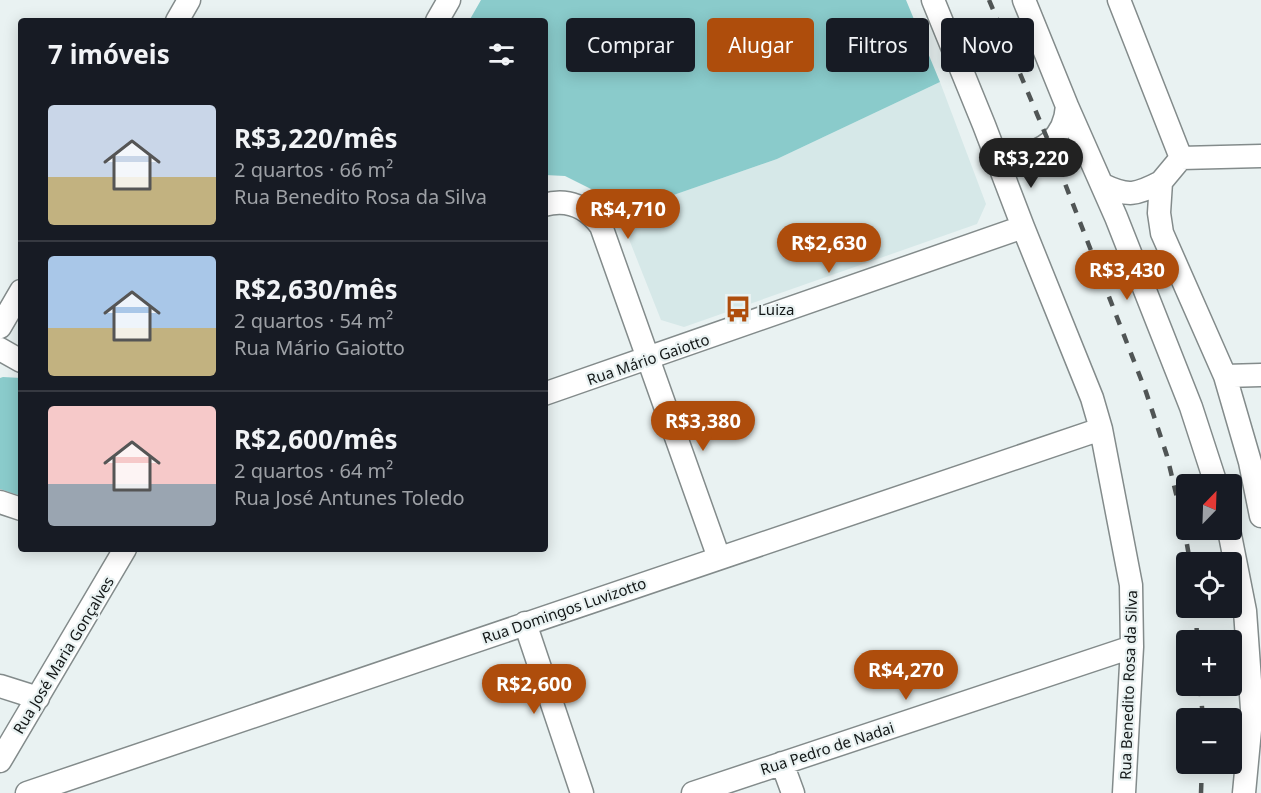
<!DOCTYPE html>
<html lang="pt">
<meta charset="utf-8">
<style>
body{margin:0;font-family:"Noto Sans",sans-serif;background:#20242c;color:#f1f3f6;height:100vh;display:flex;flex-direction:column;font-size:22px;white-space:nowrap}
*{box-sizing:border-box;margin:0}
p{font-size:20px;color:#9ea1a6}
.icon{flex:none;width:33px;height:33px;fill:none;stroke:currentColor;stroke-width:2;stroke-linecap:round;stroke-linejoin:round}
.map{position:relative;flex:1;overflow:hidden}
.sheet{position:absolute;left:18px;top:18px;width:530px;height:534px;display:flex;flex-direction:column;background:#171b24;border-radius:6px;box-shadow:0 3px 15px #0003}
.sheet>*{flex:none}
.hud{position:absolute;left:566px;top:18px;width:570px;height:54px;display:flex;gap:12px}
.needle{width:39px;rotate:23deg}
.controls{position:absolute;left:1176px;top:474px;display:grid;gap:12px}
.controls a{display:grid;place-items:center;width:66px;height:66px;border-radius:6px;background:#171b24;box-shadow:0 3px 15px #0003;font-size:30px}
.price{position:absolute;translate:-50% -51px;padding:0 14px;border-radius:21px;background:#ae4d0c;color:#fff;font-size:20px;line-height:39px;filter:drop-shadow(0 2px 3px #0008)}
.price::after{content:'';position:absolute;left:50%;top:36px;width:18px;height:14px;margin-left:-9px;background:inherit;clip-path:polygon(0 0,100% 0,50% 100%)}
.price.on{background:#222;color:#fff}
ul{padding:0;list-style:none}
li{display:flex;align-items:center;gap:18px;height:150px;padding:0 30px}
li+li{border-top:2px solid #363941}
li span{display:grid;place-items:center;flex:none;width:168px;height:120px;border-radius:6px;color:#555}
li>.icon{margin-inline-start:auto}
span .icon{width:72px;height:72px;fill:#fffc;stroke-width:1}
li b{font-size:26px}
h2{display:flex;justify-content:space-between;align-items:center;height:72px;padding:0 30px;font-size:26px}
.tag{padding:0 21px;border-radius:6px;background:#171b24;box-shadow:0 3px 15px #0003;font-size:21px;line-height:54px}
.tag.on{background:#ae4d0c;color:#fff}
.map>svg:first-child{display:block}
.built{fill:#d6e8e8}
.green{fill:#8acbcb}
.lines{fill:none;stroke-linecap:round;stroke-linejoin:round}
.minor-casing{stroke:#838b8b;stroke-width:25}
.minor{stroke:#fff;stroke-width:22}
.rail{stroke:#505555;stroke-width:4.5;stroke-dasharray:10 10;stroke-linecap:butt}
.labels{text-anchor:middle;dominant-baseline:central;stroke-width:4.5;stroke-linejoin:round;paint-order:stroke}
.poi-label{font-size:15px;fill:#121616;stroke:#e9f2f2;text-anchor:start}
.street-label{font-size:15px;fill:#121616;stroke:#e9f2f2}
</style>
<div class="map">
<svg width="1261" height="793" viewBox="0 0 1261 793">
<rect width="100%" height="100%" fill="#e9f2f2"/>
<!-- built -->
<path class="built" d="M940 82 986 204 977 224 684 327 661 320 619 214 777 159Z"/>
<!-- green -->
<path class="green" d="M481 0H906L940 82 777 159 619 214 607 197 565 176 545 175 544 21H469Z
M3 377 21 378V496L0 489V378Z"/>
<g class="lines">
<!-- minor casing -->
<g class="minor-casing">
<path id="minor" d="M933 0 984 125 1023 227 1092 398 1101 429 1131 585 1132 647 1124 793
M1024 0 1067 106 1116 217 1191 407 1216 484
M1119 0 1181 158 1161 182 1159 213 1162 233 1225 376 1250 462 1261 516
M177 21 189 0
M437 21 449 0
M1181 158 1261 156
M1000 165C1032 152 1064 148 1067 106
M1103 185C1128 197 1136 195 1161 182
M544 205C568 198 587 207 601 226L719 558
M0 327 21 291
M0 349 21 361
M1225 376 1261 375
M544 394 1023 227
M0 502 21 509
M1229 530 1245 611 1252 709 1244 793
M525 623 582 793
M0 686 38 698
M0 761 125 549
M782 763 793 793
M27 793 1101 429
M693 793 1132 647"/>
</g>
<!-- minor -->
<use href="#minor" class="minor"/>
<!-- rail -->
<path class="rail" d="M989 0 1050 145 1146 392 1167 456 1184 527 1190 562
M1196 608 1197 640
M1200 686 1203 718
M1201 793 1202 764"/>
</g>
<!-- icons -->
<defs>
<g id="bus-bare" transform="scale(2.07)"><path d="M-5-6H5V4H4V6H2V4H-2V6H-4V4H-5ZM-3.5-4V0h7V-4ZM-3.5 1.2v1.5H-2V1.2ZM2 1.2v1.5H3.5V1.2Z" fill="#ae4d0c" stroke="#e9f2f2" stroke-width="2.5" paint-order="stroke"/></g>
</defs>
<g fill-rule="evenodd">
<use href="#bus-bare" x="738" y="309"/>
</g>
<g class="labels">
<!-- poi labels -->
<g class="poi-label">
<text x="758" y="309">Luiza</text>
</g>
<!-- street labels -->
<g class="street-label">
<text transform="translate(648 359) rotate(-19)">Rua Mário Gaiotto</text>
<text transform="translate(564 610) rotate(-19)">Rua Domingos Luvizotto</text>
<text transform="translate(63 655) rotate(-59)">Rua José Maria Gonçalves</text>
<text transform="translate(1128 685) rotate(-88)">Rua Benedito Rosa da Silva</text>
<text transform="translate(827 748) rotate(-18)">Rua Pedro de Nadai</text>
</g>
</g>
</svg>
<div class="controls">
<a><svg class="needle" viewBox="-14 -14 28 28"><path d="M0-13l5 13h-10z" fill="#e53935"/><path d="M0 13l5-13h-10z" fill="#9ea1a6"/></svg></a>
<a><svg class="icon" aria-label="locate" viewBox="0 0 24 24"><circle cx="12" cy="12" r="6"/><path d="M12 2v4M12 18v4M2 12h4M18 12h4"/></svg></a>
<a>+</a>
<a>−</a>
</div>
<b class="price on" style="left:1031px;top:189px">R$3,220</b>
<b class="price" style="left:628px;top:240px">R$4,710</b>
<b class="price" style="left:829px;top:274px">R$2,630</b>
<b class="price" style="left:1127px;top:301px">R$3,430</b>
<b class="price" style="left:703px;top:452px">R$3,380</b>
<b class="price" style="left:906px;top:701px">R$4,270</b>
<b class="price" style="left:534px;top:715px">R$2,600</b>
<div class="hud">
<a class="tag">Comprar</a>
<a class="tag on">Alugar</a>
<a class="tag">Filtros</a>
<a class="tag">Novo</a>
</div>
<section class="sheet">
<h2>7 imóveis<svg class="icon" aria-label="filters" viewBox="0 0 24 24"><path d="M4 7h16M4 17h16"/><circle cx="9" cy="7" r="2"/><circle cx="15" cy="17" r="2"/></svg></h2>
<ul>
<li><span style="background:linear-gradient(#c9d6e8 60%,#c2b280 0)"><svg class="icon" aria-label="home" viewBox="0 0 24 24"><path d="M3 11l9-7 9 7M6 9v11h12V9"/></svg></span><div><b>R$3,220/mês</b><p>2 quartos · 66 m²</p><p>Rua Benedito Rosa da Silva</p></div></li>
<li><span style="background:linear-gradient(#a9c7e8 60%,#c2b280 0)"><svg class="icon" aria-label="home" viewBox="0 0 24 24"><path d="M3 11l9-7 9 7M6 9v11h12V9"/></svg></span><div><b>R$2,630/mês</b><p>2 quartos · 54 m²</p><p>Rua Mário Gaiotto</p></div></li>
<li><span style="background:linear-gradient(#f6c9c9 65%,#9aa5b1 0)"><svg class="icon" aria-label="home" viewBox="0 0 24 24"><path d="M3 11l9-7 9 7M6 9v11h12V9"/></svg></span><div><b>R$2,600/mês</b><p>2 quartos · 64 m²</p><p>Rua José Antunes Toledo</p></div></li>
</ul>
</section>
</div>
